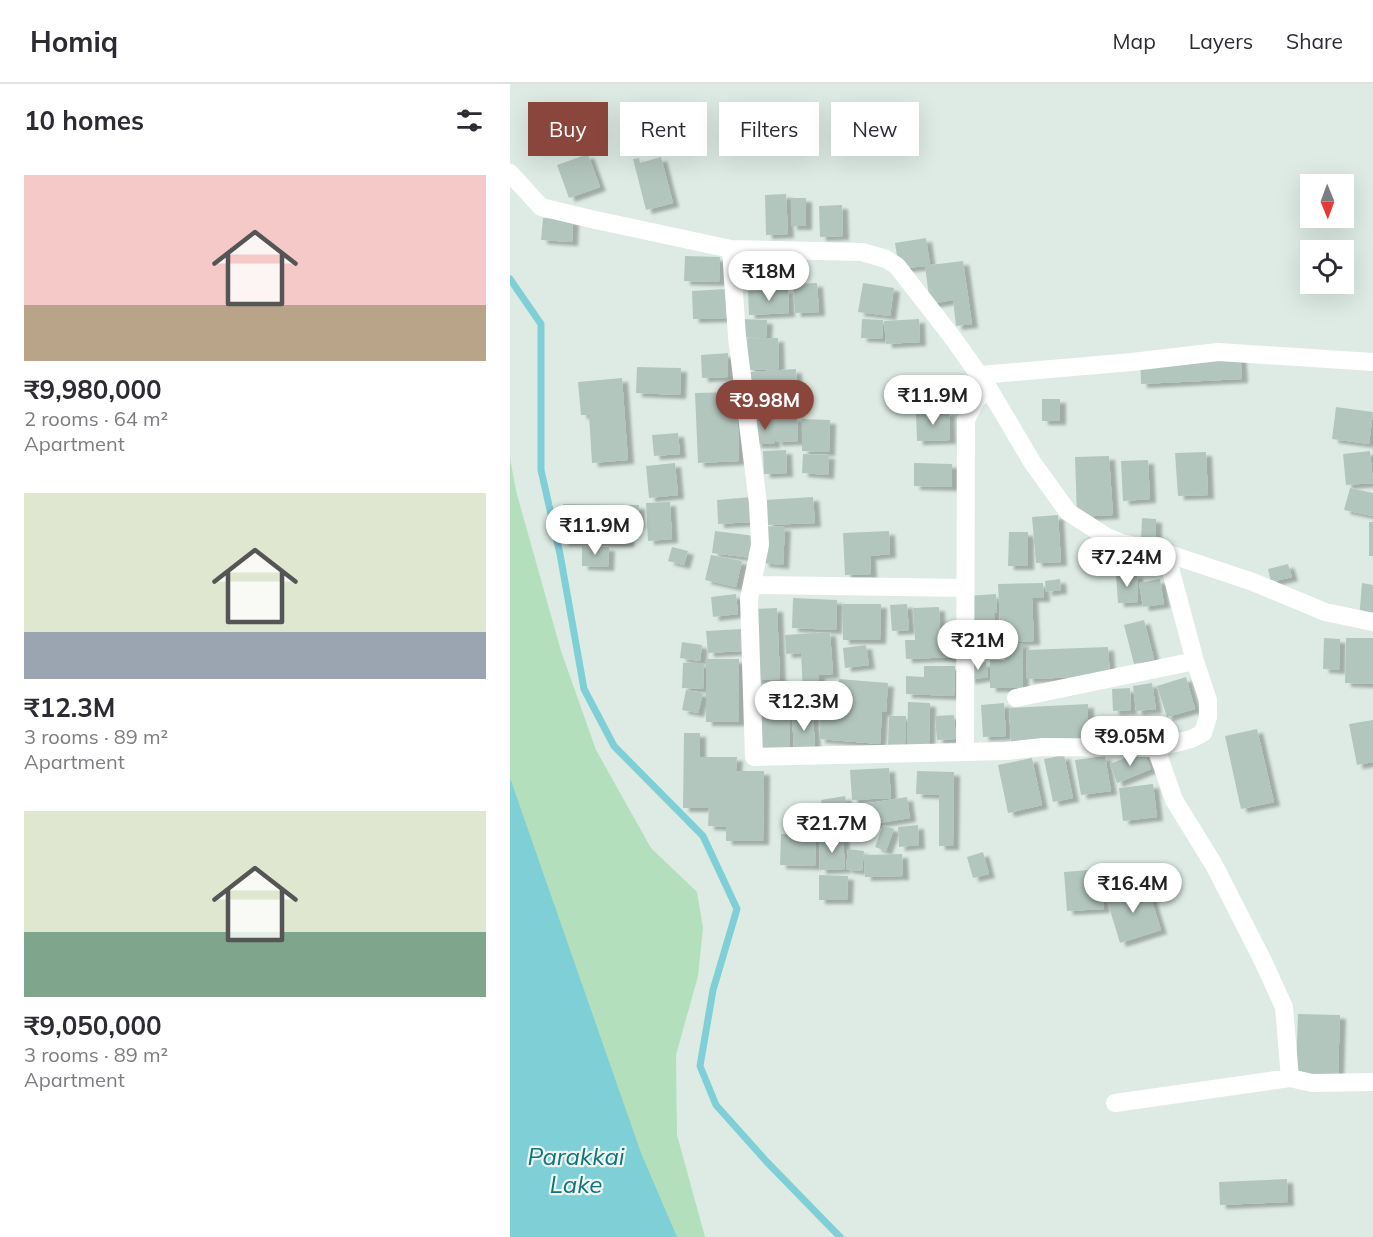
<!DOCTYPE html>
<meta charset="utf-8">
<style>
body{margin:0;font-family:Mulish,sans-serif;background:#f7f7f7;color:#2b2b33;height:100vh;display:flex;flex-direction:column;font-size:22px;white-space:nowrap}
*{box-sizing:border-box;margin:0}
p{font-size:20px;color:#7c7c81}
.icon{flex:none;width:33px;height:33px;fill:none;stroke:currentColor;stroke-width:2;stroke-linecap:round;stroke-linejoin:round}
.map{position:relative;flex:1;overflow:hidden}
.sheet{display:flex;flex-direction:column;background:#fff;width:510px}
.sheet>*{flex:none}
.top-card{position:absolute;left:18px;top:18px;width:570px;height:54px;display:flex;gap:12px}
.needle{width:39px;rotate:179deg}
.controls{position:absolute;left:790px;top:90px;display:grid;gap:12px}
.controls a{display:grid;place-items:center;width:54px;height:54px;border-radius:0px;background:#fff;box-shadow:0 6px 24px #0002;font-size:30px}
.price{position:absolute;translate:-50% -51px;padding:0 14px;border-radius:21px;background:#fff;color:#222;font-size:20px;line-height:39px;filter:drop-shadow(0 2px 3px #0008)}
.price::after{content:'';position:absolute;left:50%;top:36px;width:18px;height:14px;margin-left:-9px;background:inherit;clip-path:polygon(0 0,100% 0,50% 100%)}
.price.selected{background:#8a463c;color:#fff}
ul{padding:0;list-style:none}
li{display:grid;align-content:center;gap:12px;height:318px;padding:0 24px}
li span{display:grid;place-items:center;height:186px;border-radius:0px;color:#555}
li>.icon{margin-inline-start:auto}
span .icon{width:108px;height:108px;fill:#fffc;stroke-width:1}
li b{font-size:26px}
h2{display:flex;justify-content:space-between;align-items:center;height:72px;padding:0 24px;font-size:26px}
.chip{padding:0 21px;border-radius:0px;background:#fff;box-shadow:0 6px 24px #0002;font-size:21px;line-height:54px}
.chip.selected{background:#8a463c;color:#fff}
header{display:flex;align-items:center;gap:36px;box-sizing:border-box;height:84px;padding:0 30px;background:#fff;border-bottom:2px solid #e1e1e2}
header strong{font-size:28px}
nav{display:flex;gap:33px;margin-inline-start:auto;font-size:21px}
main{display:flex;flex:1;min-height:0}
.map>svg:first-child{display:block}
.green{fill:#b4dfbc}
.water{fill:#7fcfd7}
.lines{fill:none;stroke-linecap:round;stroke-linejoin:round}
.stream{stroke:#7fcfd7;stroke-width:7}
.building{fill:#b3c6bd;filter:url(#shadow)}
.minor{stroke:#fff;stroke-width:18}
.labels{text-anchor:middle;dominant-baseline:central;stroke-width:4.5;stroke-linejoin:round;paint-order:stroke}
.water-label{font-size:24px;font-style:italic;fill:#12737d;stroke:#eef7f2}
</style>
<header>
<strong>Homiq</strong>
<nav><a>Map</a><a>Layers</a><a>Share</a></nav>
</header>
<main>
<section class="sheet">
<h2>10 homes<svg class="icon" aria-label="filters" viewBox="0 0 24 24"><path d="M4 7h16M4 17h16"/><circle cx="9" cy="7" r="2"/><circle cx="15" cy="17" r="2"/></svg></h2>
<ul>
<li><span style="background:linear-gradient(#f6c9c9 70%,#b9a48a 0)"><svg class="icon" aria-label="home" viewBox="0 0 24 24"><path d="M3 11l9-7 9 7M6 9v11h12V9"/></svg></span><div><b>₹9,980,000</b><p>2 rooms · 64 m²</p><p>Apartment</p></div></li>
<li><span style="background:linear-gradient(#dfe7d0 75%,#9aa5b1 0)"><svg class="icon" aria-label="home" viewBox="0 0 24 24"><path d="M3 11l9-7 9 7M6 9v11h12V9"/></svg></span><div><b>₹12.3M</b><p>3 rooms · 89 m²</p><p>Apartment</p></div></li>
<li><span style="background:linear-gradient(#dfe7d0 65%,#7fa58c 0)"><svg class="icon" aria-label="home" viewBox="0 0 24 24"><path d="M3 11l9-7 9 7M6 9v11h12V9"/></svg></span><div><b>₹9,050,000</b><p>3 rooms · 89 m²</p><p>Apartment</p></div></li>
</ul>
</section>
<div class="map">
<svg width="863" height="1153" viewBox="0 0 863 1153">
<defs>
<filter id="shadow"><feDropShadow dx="6" dy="4" stdDeviation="1.5" flood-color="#0004"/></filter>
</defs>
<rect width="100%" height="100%" fill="#ddebe4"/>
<!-- green -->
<path class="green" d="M0 374 6 407 51 567 86 666 141 764 187 808 193 844 188 892 166 971 167 1051 195 1153H0Z"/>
<!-- water -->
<path class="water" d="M0 694 131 1069 167 1153H0Z"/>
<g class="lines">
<!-- stream -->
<path class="stream" d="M0 195 31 240V386L50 470 74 605 104 662 193 752 227 825 203 906 190 982 206 1021 256 1077 330 1153"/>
</g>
<!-- building -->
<path class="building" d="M78 70 90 103 59 114 47 81Z
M151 73 163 119 136 126 123 75 129 74 130 79Z
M276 110 278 150 256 151 255 111Z
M281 114H296V142H281Z
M332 121 333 152 310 153 309 122Z
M33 134 63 136 62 158 31 156Z
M416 154 420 181 453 177 462 240 446 242 443 216 420 220 415 182 389 185 385 159Z
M175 172 210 173 209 198 174 197Z
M307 199 309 228 285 229 283 200Z
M353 199 384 204 380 232 348 228Z
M216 205 217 234 183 235 182 207Z
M278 205 279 229 239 231 238 207Z
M232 235 257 236 256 254 231 253Z
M352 235 373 236 372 255 351 254Z
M409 235 410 258 376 260 374 237Z
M268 254 269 285 238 286 237 255Z
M730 264 732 295 631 300 630 269Z
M218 269V293L192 294 191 271Z
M127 283 171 284 170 311 126 309Z
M286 285 288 329 243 331 240 288Z
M112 294 118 376 82 379 79 331H71L68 298Z
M227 308 229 377 188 379 185 309Z
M532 315H550V337H532Z
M826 323 863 328 859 360 822 355Z
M439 328 440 356 407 357 406 329Z
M287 333 288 357 266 358 265 334Z
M245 335H265L264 360H245Z
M292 335 320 336 319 368 292 367Z
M168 349 170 370 144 372 142 351Z
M276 366 277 389 254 390 253 367Z
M860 367 863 399 836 401 833 370Z
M696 368 698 411 668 412 665 369Z
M293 370 319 371 318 391 292 389Z
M599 372 603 431 567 433 565 373Z
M638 376 640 415 613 417 611 377Z
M165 379 168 411 139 414 136 382Z
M404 379 442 380V403L404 402Z
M840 404 863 409V432L834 426Z
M241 413 242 438 208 440 207 416Z
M303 413 305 439 257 441 255 416Z
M160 418 162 455 138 457 136 419Z
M53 420 129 421V441H118V459L52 458Z
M548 431 551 478 526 479 522 433Z
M632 434 646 435V456H631Z
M859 438H863V472H859Z
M255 442 275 443 273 481 253 479Z
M205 447 245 452 242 474 202 469Z
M379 447 380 470 360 472 361 490 335 491 333 449Z
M499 448H518V482H498Z
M72 462 99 463 98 483 72 482Z
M162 463 178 467 174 481 158 477Z
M201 471 232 477 226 503 195 496Z
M778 480 782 493 761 498 758 485Z
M627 490 628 518 608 519 606 491Z
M550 495 551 506 536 508 535 497Z
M650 495 654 520 633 523 629 499Z
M533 499 534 514H522L524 557 491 558 488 500Z
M852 499 863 501V537L849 536Z
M226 510 228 530 203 533 201 513Z
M486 510 487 529H484L485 566 461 568 458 512Z
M283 514 327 516 326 546 282 544Z
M333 520H371L370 556H333Z
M397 520 399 546 382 547 380 521Z
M429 523 430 550H445L446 573 396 575 395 556H405L403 524Z
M267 524 270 595 245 596 243 525Z
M634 536 644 575 624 580 614 541Z
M231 545 232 567 198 569 196 547Z
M320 548 323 590 309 591V607L293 608 291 569 276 570 275 551Z
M814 554 830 555 829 586 813 585Z
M836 554H863V600L835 599Z
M172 558 192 561 190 577 170 574Z
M496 559H513V604H480V576H495Z
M356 561 359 581 335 584 333 564Z
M598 563 600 592 517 595 516 566Z
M196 575H229V638H196Z
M476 578 478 593 459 596 457 581Z
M173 579H194L193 605 172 604Z
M414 582H445L444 612 396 610V592L414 593Z
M676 593 685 625 657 633 647 602Z
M329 595 378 599 376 628H372L370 660 309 655 312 617 327 618Z
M642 599 646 625 626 627 623 602Z
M620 604 621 626 603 627 602 605Z
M176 606 193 609 188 629 172 626Z
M247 608 281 609 279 669 245 668Z
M398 618 420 619 419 662H397Z
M494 619 496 652 473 653 471 621Z
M578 620V655L501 659 499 624Z
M303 631 305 663 284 665 282 633Z
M444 631 446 655 427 656 425 632Z
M379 632H396L395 661H378Z
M638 632V651L609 652 608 633Z
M581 633H604V655H581Z
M863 636V678L847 681 839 640Z
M747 645 764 718 731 725 715 652Z
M174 649H190V673H227L226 687H254L253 757H216V743L198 742 199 724H173Z
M633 667 641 685 607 699 600 680Z
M554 671 563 714 543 718 534 675Z
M595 672 601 707 571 711 565 676Z
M522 674 532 721 498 729 488 681Z
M379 684 381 714 342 716 340 686Z
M407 687 444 688 443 762H429V711L406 710Z
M643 700 647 733 613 737 609 704Z
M335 712 338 729 314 733 311 716Z
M397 713 400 734 345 743 341 722Z
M373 741 384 745 376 767 365 763Z
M408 741 409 761 389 763 388 743Z
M271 750H306L305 782 270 781Z
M333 753 335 785 310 786 309 755Z
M338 765 354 767 352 787 336 785Z
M473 768 479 790 463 794 457 773Z
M392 770 393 792 355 793 354 771Z
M592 785 594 825 557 827 554 788Z
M309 791 338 792 337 816H309Z
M637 801 651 846 610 859 596 813Z
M788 930 830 931 828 991 786 990Z
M777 1095 778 1118 710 1121 709 1098Z"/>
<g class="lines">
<!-- minor -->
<path class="minor" d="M0 89 31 123 81 135 221 165 352 168 376 175 387 182 443 254 479 305 522 378 558 428 597 453 612 459 656 469 743 498 815 528 863 538
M221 165 227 253 248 419 250 461 239 515 244 673 496 667 533 663 646 664 681 655 693 649 698 633V616L685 577 656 469
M470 291 622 278 708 268 863 278
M244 501 455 504
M506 614 685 577
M646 664 664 716 704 781 753 877 774 923 780 994
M455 668 456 336 466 316 479 305
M605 1019 780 994 802 999 863 998"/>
</g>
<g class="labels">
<!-- water labels -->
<g class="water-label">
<text x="66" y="1072">Parakkai<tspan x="66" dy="28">Lake</tspan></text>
</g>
</g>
</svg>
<div class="controls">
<a><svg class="needle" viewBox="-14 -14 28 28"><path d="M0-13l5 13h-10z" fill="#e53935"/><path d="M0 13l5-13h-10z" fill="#7c7c81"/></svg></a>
<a><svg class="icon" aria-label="locate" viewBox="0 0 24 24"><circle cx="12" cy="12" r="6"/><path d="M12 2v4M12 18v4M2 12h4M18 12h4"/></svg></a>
</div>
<b class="price" style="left:259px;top:218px">₹18M</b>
<b class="price" style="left:423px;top:342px">₹11.9M</b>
<b class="price selected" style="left:255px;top:347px">₹9.98M</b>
<b class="price" style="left:85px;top:472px">₹11.9M</b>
<b class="price" style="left:617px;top:504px">₹7.24M</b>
<b class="price" style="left:468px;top:587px">₹21M</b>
<b class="price" style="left:294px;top:648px">₹12.3M</b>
<b class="price" style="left:620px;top:683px">₹9.05M</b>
<b class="price" style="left:322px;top:770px">₹21.7M</b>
<b class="price" style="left:623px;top:830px">₹16.4M</b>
<div class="top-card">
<a class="chip selected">Buy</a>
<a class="chip">Rent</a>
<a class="chip">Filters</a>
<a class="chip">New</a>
</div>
</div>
</main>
